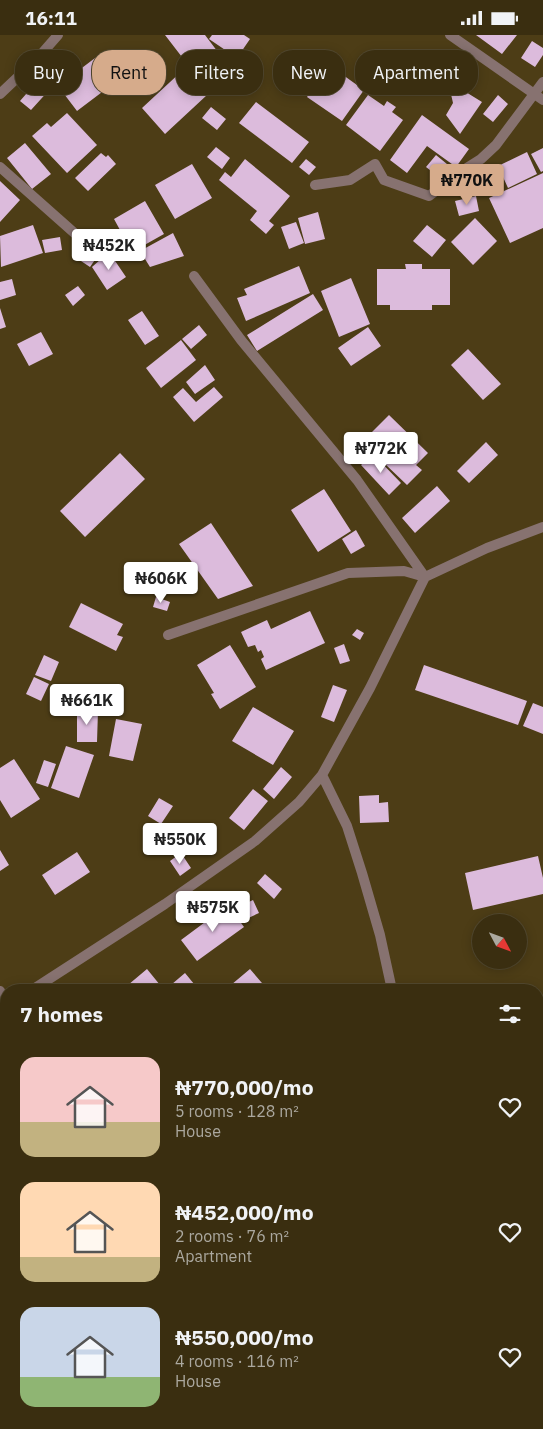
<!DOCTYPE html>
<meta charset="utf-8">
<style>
body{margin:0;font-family:"IBM Plex Sans",sans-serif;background:#453a1e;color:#f1f3f6;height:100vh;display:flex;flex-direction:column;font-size:19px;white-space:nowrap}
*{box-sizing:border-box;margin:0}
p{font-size:16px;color:#aba89f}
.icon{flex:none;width:28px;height:28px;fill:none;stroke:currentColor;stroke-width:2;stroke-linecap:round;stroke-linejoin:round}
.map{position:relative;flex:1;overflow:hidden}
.panel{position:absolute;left:0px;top:949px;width:544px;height:446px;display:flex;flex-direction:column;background:#3a2e10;border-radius:20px 20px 0 0;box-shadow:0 2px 12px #0003,0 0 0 1px #544a30}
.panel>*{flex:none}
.guide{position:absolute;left:15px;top:15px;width:514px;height:45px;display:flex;gap:10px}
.needle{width:32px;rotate:131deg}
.controls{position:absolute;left:472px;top:879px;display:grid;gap:10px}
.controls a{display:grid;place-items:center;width:55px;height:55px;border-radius:50%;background:#3a2e10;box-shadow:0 2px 12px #0003,0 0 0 1px #544a30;font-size:25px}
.price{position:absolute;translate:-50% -42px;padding:0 11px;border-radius:5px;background:#fff;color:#222;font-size:16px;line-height:32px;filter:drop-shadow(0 1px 2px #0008)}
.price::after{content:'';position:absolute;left:50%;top:30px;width:15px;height:11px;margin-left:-8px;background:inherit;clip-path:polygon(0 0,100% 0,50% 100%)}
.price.selected{background:#d6ab8b;color:#111}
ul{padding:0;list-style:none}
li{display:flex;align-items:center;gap:15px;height:125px;padding:0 20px}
li span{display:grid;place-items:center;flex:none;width:140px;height:100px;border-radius:15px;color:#555}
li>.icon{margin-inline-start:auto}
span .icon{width:60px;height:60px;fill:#fffc;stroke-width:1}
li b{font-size:21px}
h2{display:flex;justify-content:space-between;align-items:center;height:60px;padding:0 20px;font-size:21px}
.chip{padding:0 18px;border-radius:20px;background:#3a2e10;box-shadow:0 2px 12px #0003,0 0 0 1px #544a30;font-size:18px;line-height:45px}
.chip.selected{background:#d6ab8b;color:#111}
.status{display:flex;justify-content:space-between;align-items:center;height:35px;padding:0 25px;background:#3a2e10;direction:ltr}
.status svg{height:14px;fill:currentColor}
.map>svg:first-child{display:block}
.building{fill:#dcbbdc}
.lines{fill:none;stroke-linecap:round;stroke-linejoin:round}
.street{stroke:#877270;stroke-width:10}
</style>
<div class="status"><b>16:11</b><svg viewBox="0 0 49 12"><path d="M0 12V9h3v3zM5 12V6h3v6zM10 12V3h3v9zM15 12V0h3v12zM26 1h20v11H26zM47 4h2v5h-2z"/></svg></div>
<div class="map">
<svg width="543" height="1394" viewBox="0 0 543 1394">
<rect width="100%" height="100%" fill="#4d3d16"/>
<!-- building -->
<path class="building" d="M165 0H205L230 33 205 52Z
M212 0H244L250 4 237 23 209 4Z
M476 0H517L502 19Z
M532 6 543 13V20L535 32 521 23Z
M99 20 118 45 77 76 58 51Z
M329 30 364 55 342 86 307 62Z
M183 35 207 60 165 99 142 73Z
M40 43 51 53 31 75 20 66Z
M448 46 482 67 460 99 446 80 453 68Z
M368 60 384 71 387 66 396 72 392 77 403 85 380 116 346 90Z
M498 60 508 69 493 87 483 79Z
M256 67 309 107 292 128 239 88Z
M211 72 226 84 217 95 202 83Z
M67 78 97 110 67 138 32 101 47 88 51 92Z
M422 80 469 114 456 132 427 111 407 138 390 125Z
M25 108 51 139 32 154 7 123Z
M216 112 230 123 222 134 207 122Z
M543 113V136L541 137 531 119Z
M527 117 537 139 508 153 498 131Z
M101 118 106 122 108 120 116 129 88 156 75 143Z
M436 120 453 134 444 146 426 132Z
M245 124 290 161 269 186 274 190 266 199 250 185 257 176 219 145 225 137 231 142Z
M306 124 316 132 309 140 299 132Z
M192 129 212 163 175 184 155 150Z
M543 138V193L510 208 489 163Z
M0 146 20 165 0 187Z
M476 161 479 176 459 181 455 166Z
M145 166 164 199 132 217 114 184Z
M318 177 325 204 305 209 298 183Z
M475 183 497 206 473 230 451 207Z
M296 187 304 208 289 214 281 192Z
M33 190 43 218 1 232 0 201Z
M427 190 446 205 432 222 413 206Z
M173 198 184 221 150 232 140 216Z
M60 202 62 215 45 218 42 205Z
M92 210 101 216 90 232 81 226Z
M109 217 126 242 107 255 92 232Z
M405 229H422V234H450V270H432V275H390V270H377V234H406Z
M299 231 310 258 246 286 237 263 247 260 244 254Z
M351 243 370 289 339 302 321 256Z
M12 244 16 260 0 265V247Z
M78 251 85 260 73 271 65 260Z
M313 259 323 275 257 316 247 300Z
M0 273 6 292 0 294Z
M142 276 159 301 145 310 128 285Z
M199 290 207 300 191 314 182 304Z
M368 292 381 311 351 331 338 313Z
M41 297 53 319 29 331 17 309Z
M181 305 196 325 161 353 146 333Z
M468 314 501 349 483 365 451 330Z
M205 330 215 345 195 359 186 347Z
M214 352 223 362 194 387 173 362 183 353 196 367Z
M389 380 428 418 416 430 422 435 407 450 362 407Z
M486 407 498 420 469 448 457 436Z
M120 418 145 444 85 502 60 476Z
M373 419 401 448 389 460 361 430Z
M437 451 450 466 415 498 402 483Z
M324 454 351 496 318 517 291 475Z
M211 488 253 551 218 564 179 509Z
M356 495 365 511 351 519 342 504Z
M156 562 170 567 167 576 153 572Z
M81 568 123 589 117 600 123 602 116 616 69 592Z
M310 576 325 608 266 635 261 624 264 622 261 615 258 617 255 610 248 612 241 597 267 585 271 594Z
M357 594 364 598 360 605 352 600Z
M344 609 350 626 340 629 334 613Z
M230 610 256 652 220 674 211 659 214 658 197 630Z
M44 620 59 627 51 646 35 640Z
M424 630 527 666 518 690 415 655Z
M34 642 49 649 41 666 26 659Z
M333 650 347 655 334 687 321 682Z
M533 668 543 672V699L523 691Z
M253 672 294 696 273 730 232 706Z
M77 675 98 676 97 707H77Z
M116 684 142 689 133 726 109 721Z
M66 711 94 720 79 763 51 753Z
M14 724 40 764 11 783 0 765V733Z
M44 725 56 729 48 752 36 748Z
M281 732 292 742 274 764 263 754Z
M253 754 268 766 244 795 229 783Z
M379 760V768L388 767 389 787 360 788 359 761Z
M159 763 173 771 161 789 148 781Z
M0 815 9 830 0 836Z
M77 817 90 837 55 860 42 840Z
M181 818 191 833 180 841 170 826Z
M538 821 543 843V859L473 875 465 838Z
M265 839 282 854 274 864 257 848Z
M253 865 259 878 244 885 238 872Z
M228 870 244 892 197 926 181 905Z
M147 934 160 950 154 955H122Z
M250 934 268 955H225Z
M185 938 199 955H165Z
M538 1211 543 1224V1252L538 1254Z
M0 1300 6 1306V1323L0 1330Z
M6 1328V1360L2 1357 0 1359V1335Z
M6 1384V1389H48L50 1391 47 1394H0V1391Z
M215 1389H270L273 1391 270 1394H216L213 1391Z"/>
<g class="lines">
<!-- street -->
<path class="street" d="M450 0 543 65
M0 59 37 24 58 0
M0 132 80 203
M315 150 350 145 375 129 384 145 429 161 462 136 481 124 496 110 543 47
M194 241 241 305 357 445 425 542
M168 600 348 538 404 536 425 542
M322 740 347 791 362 838 380 900 392 955
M32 955 165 869 255 806 299 767 322 740 370 653 425 542 487 513 543 492
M0 956 6 965
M0 975 6 972
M186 1394 190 1389
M305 1394V1389"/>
</g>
</svg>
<div class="controls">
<a><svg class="needle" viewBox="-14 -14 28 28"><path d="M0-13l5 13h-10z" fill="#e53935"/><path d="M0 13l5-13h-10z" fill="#aba89f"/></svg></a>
</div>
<b class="price selected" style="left:467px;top:171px">₦770K</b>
<b class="price" style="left:109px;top:236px">₦452K</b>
<b class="price" style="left:381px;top:439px">₦772K</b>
<b class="price" style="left:161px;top:569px">₦606K</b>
<b class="price" style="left:87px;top:691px">₦661K</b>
<b class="price" style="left:180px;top:830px">₦550K</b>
<b class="price" style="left:213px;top:898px">₦575K</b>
<div class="guide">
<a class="chip">Buy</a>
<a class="chip selected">Rent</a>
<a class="chip">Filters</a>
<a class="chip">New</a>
<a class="chip">Apartment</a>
</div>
<section class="panel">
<h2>7 homes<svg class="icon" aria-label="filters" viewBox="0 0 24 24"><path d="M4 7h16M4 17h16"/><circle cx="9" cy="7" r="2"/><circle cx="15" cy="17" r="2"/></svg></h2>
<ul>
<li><span style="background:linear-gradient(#f6c9c9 65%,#c2b280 0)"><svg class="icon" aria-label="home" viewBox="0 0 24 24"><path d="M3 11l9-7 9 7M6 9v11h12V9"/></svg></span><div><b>₦770,000/mo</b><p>5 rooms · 128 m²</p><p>House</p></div><svg class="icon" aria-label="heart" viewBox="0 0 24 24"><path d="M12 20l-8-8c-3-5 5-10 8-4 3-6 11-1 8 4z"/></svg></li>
<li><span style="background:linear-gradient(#ffd9b3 75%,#c2b280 0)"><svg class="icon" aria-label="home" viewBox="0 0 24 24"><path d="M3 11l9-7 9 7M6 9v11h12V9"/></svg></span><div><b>₦452,000/mo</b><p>2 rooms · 76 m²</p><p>Apartment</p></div><svg class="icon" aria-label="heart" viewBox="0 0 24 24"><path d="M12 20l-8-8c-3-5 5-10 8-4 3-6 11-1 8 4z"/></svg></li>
<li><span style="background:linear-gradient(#c9d6e8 70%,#8fb573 0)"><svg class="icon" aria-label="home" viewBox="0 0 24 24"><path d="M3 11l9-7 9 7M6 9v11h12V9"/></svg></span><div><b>₦550,000/mo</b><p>4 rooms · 116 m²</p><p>House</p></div><svg class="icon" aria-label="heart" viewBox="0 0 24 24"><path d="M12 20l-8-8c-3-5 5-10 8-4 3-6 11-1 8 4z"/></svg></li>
</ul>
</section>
</div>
